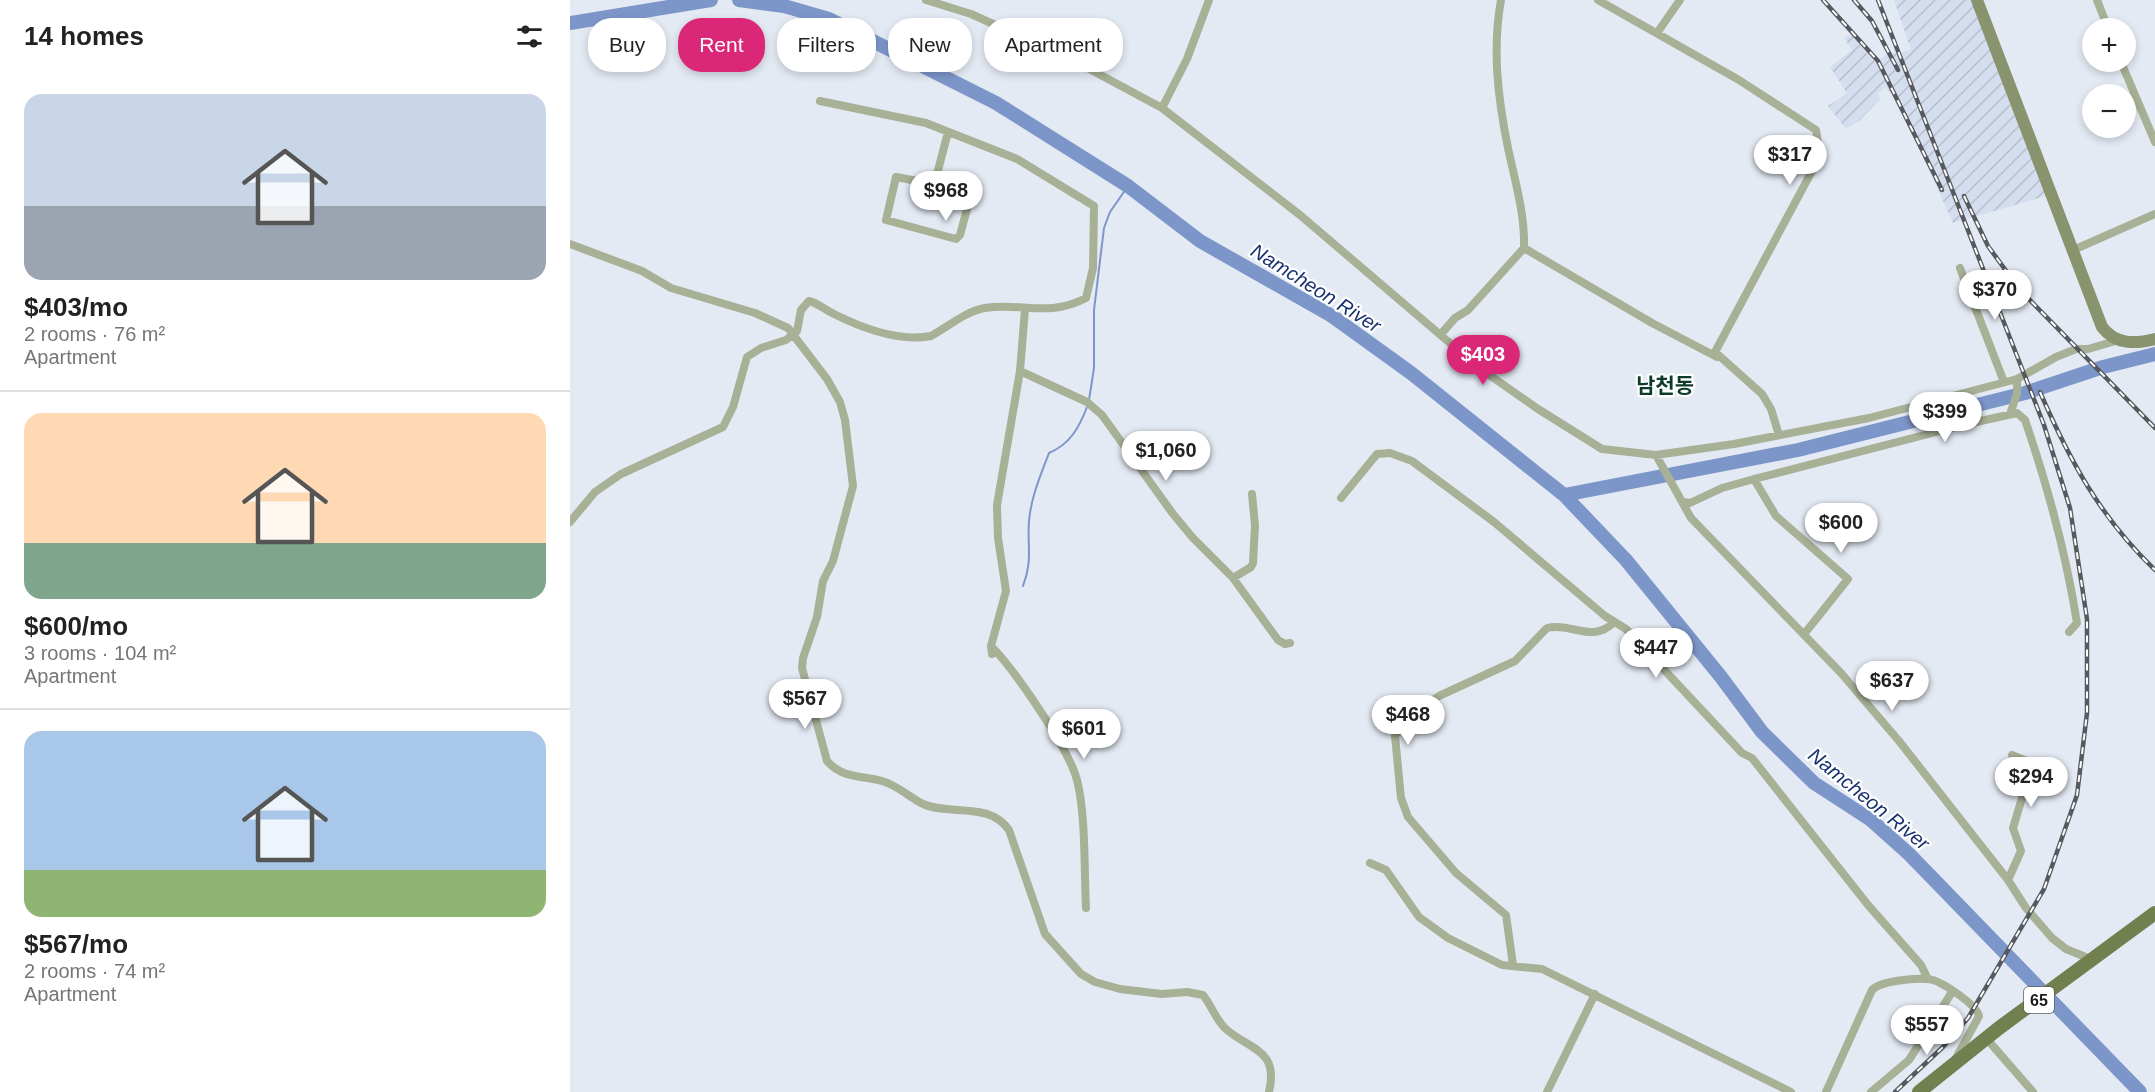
<!DOCTYPE html>
<meta charset="utf-8">
<style>
body{margin:0;font-family:Arial,"Noto Sans KR",sans-serif;background:#f6f6f6;color:#222;height:100vh;display:flex;flex-direction:column;font-size:22px;white-space:nowrap}
*{box-sizing:border-box;margin:0}
p{font-size:20px;color:#767676}
.icon{flex:none;width:33px;height:33px;fill:none;stroke:currentColor;stroke-width:2;stroke-linecap:round;stroke-linejoin:round}
.map{position:relative;flex:1;overflow:hidden}
.side{display:flex;flex-direction:column;background:#fff;width:570px}
.side>*{flex:none}
.banner{position:absolute;left:18px;top:18px;width:570px;height:54px;display:flex;gap:12px}
.buttons{position:absolute;left:1512px;top:18px;display:grid;gap:12px}
.buttons a{display:grid;place-items:center;width:54px;height:54px;border-radius:50%;background:#fff;box-shadow:0 3px 9px #0003;font-size:30px}
.price{position:absolute;translate:-50% -51px;padding:0 14px;border-radius:21px;background:#fff;color:#222;font-size:20px;line-height:39px;filter:drop-shadow(0 2px 3px #0008)}
.price::after{content:'';position:absolute;left:50%;top:36px;width:18px;height:14px;margin-left:-9px;background:inherit;clip-path:polygon(0 0,100% 0,50% 100%)}
.price.selected{background:#db2777;color:#fff}
ul{padding:0;list-style:none}
li{display:grid;align-content:center;gap:12px;height:318px;padding:0 24px}
li+li{border-top:2px solid #e0e0e0}
li span{display:grid;place-items:center;height:186px;border-radius:18px;color:#555}
li>.icon{margin-inline-start:auto}
span .icon{width:108px;height:108px;fill:#fffc;stroke-width:1}
li b{font-size:26px}
h2{display:flex;justify-content:space-between;align-items:center;height:72px;padding:0 24px;font-size:26px}
.pill{padding:0 21px;border-radius:24px;background:#fff;box-shadow:0 3px 9px #0003;font-size:21px;line-height:54px}
.pill.selected{background:#db2777;color:#fff}
main{display:flex;flex:1;min-height:0}
.map>svg:first-child{display:block}
.industrial{fill:url(#industrial-furrows)}
.lines{fill:none;stroke-linecap:round;stroke-linejoin:round}
.stream{stroke:#7d96ca;stroke-width:2}
.river{stroke:#7d96ca;stroke-width:14}
.minor{stroke:#a8b096;stroke-width:8}
.secondary{stroke:#89946e;stroke-width:12}
.primary{stroke:#728050;stroke-width:14}
.rail-casing{stroke:#56595e;stroke-width:4.5}
.rail{stroke:#fff;stroke-width:2;stroke-dasharray:7;stroke-linecap:butt}
.labels{text-anchor:middle;dominant-baseline:central;stroke-width:4.5;stroke-linejoin:round;paint-order:stroke}
.shield{fill:#fff;stroke:#5d5f61;stroke-width:1.5}
.shield-label{font-size:16px;font-weight:bold;fill:#181a1d}
.water-label{font-size:20px;font-style:italic;fill:#18316f;stroke:#fff}
.quarter-label{font-size:21px;font-weight:bold;fill:#0c3b29;stroke:#fff}
</style>
<main>
<section class="side">
<h2>14 homes<svg class="icon" aria-label="filters" viewBox="0 0 24 24"><path d="M4 7h16M4 17h16"/><circle cx="9" cy="7" r="2"/><circle cx="15" cy="17" r="2"/></svg></h2>
<ul>
<li><span style="background:linear-gradient(#c9d6e8 60%,#9aa5b1 0)"><svg class="icon" aria-label="home" viewBox="0 0 24 24"><path d="M3 11l9-7 9 7M6 9v11h12V9"/></svg></span><div><b>$403/mo</b><p>2 rooms · 76 m²</p><p>Apartment</p></div></li>
<li><span style="background:linear-gradient(#ffd9b3 70%,#7fa58c 0)"><svg class="icon" aria-label="home" viewBox="0 0 24 24"><path d="M3 11l9-7 9 7M6 9v11h12V9"/></svg></span><div><b>$600/mo</b><p>3 rooms · 104 m²</p><p>Apartment</p></div></li>
<li><span style="background:linear-gradient(#a9c7e8 75%,#8fb573 0)"><svg class="icon" aria-label="home" viewBox="0 0 24 24"><path d="M3 11l9-7 9 7M6 9v11h12V9"/></svg></span><div><b>$567/mo</b><p>2 rooms · 74 m²</p><p>Apartment</p></div></li>
</ul>
</section>
<div class="map">
<svg width="1585" height="1092" viewBox="0 0 1585 1092">
<defs>
<pattern id="industrial-furrows" width="10" height="10" patternUnits="userSpaceOnUse" patternTransform="scale(1.5)"><rect width="10" height="10" fill="#d4deee"/><path d="M-1 1l2-2M0 10L10 0M9 11l2-2" fill="none" stroke="#b5becc"/></pattern>
</defs>
<rect width="100%" height="100%" fill="#e4eaf4"/>
<!-- industrial -->
<path class="industrial" d="M1324 0H1402L1476 196 1383 223 1345 139 1322 94 1315 87 1308 93 1310 99 1290 120 1276 129 1258 106 1277 93 1260 67 1282 50 1274 38 1281 34 1305 62 1317 55 1341 50Z"/>
<g class="lines">
<!-- stream -->
<path class="stream" d="M519 400 524 368V310L534 228 540 212 558 186
M453 586C463 560 457 546 459 521 461 497 471 474 479 453 500 444 509 428 517 407"/>
<!-- river -->
<path class="river" d="M169 0 214 6 259 19 426 103 558 186 630 241 762 316 841 373 994 495 1056 560 1151 677 1192 732 1244 783 1301 820 1339 854 1570 1092
M0 23 141 0
M994 495 1228 450 1455 393 1533 367 1585 354"/>
<!-- minor -->
<path class="minor" d="M356 0 401 14 499 58 592 108 730 215 908 367 968 409 1032 449 1086 455 1164 444 1299 418 1447 379 1486 357 1506 349H1518L1549 340
M931 0C922 49 928 99 938 148 945 181 955 214 954 248
M1028 0 1169 80 1246 130 1250 156 1145 352 1192 394 1201 409 1209 435
M1527 0 1538 28
M1087 33 1110 0
M1551 62 1585 142
M592 108 617 59 639 0
M365 182 358 183 326 177 316 220 386 239 390 235 400 198 398 194 367 186 365 182 378 132
M0 244 72 271 101 288 185 313 218 328 257 379 270 402 275 420 283 486 263 561 253 581 247 617 233 658 232 668 257 761C273 779 291 775 312 781 327 785 339 797 353 804 380 816 419 801 439 830L475 934 511 974 525 982 550 989 592 994 617 992 633 995C642 1006 646 1021 657 1030 681 1050 709 1050 699 1092
M1501 251 1585 214
M1390 268 1434 382
M871 334 885 318 898 310 954 248 1082 323 1147 357
M450 371 517 402 532 415 603 514 623 538 663 578 708 640 715 644 720 643
M1440 414 1447 394V379
M1086 455 1121 518 1271 673 1329 741 1438 880 1456 908 1482 938 1496 949 1523 960
M1184 479 1206 516 1278 579 1235 633
M771 498 807 454 820 453 842 461 924 522 1035 616 1056 629 1172 753 1182 758 1298 905 1351 965 1358 979
M1113 502 1120 503 1152 488 1184 479 1397 424 1447 413 1455 420C1478 487 1496 553 1507 623L1499 632
M0 522 25 492 51 474 153 427 163 407 177 357 191 348 216 340 227 331 231 310 239 301C248 303 255 310 264 314 292 328 330 342 361 336 378 327 396 311 415 308 451 302 478 318 516 298L523 268 524 206 447 159 356 123 250 101
M663 578 681 567 683 563 685 525 682 494
M421 646C444 669 499 749 507 780 516 815 514 871 516 908
M422 654 421 646 436 591 428 538 427 505 450 371 455 309
M800 863 816 870 849 917 878 938 932 965 972 969 1221 1092
M1438 880 1451 851 1443 828 1461 768 1459 762 1442 755
M943 965 936 915 886 873 838 817 831 798 825 736 837 717 869 696 945 661 977 628C1000 622 1023 644 1044 622
M1416 1038 1463 1092
M977 1092 1025 994
M1256 1092 1302 990C1310 981 1344 978 1357 979 1369 979 1406 1004 1409 1016L1386 1058
M1301 1092 1339 1060 1382 992"/>
<!-- secondary -->
<path class="secondary" d="M1407 0 1532 327C1546 345 1565 344 1585 339"/>
<!-- primary -->
<path class="primary" d="M1349 1092 1429 1028 1585 913"/>
<!-- rail casing -->
<g class="rail-casing">
<path id="rail" d="M1253 0 1308 61 1372 190
M1284 0 1302 21 1328 70
M1308 0 1474 425 1500 508 1517 619V713L1507 795 1474 889 1398 1018 1373 1047 1325 1092
M1394 196 1418 246 1450 290 1585 428
M1470 392C1500 461 1530 517 1585 570"/>
</g>
<!-- rail -->
<use href="#rail" class="rail"/>
</g>
<g class="labels">
<!-- shield labels -->
<rect class="shield" x="1454" y="987" width="30" height="26" rx="4.5"/>
<g class="shield-label">
<text x="1469" y="1000">65</text>
</g>
<!-- water labels -->
<g class="water-label">
<text transform="translate(746 288) rotate(32)">Namcheon River</text>
<text transform="translate(1299 799) rotate(39)">Namcheon River</text>
</g>
<!-- quarter labels -->
<g class="quarter-label">
<text x="1095" y="385">남천동</text>
</g>
</g>
</svg>
<div class="buttons">
<a>+</a>
<a>−</a>
</div>
<b class="price" style="left:1220px;top:186px">$317</b>
<b class="price" style="left:376px;top:222px">$968</b>
<b class="price" style="left:1425px;top:321px">$370</b>
<b class="price selected" style="left:913px;top:386px">$403</b>
<b class="price" style="left:1375px;top:443px">$399</b>
<b class="price" style="left:596px;top:482px">$1,060</b>
<b class="price" style="left:1271px;top:554px">$600</b>
<b class="price" style="left:1086px;top:679px">$447</b>
<b class="price" style="left:1322px;top:712px">$637</b>
<b class="price" style="left:235px;top:730px">$567</b>
<b class="price" style="left:838px;top:746px">$468</b>
<b class="price" style="left:514px;top:760px">$601</b>
<b class="price" style="left:1461px;top:808px">$294</b>
<b class="price" style="left:1357px;top:1056px">$557</b>
<div class="banner">
<a class="pill">Buy</a>
<a class="pill selected">Rent</a>
<a class="pill">Filters</a>
<a class="pill">New</a>
<a class="pill">Apartment</a>
</div>
</div>
</main>
